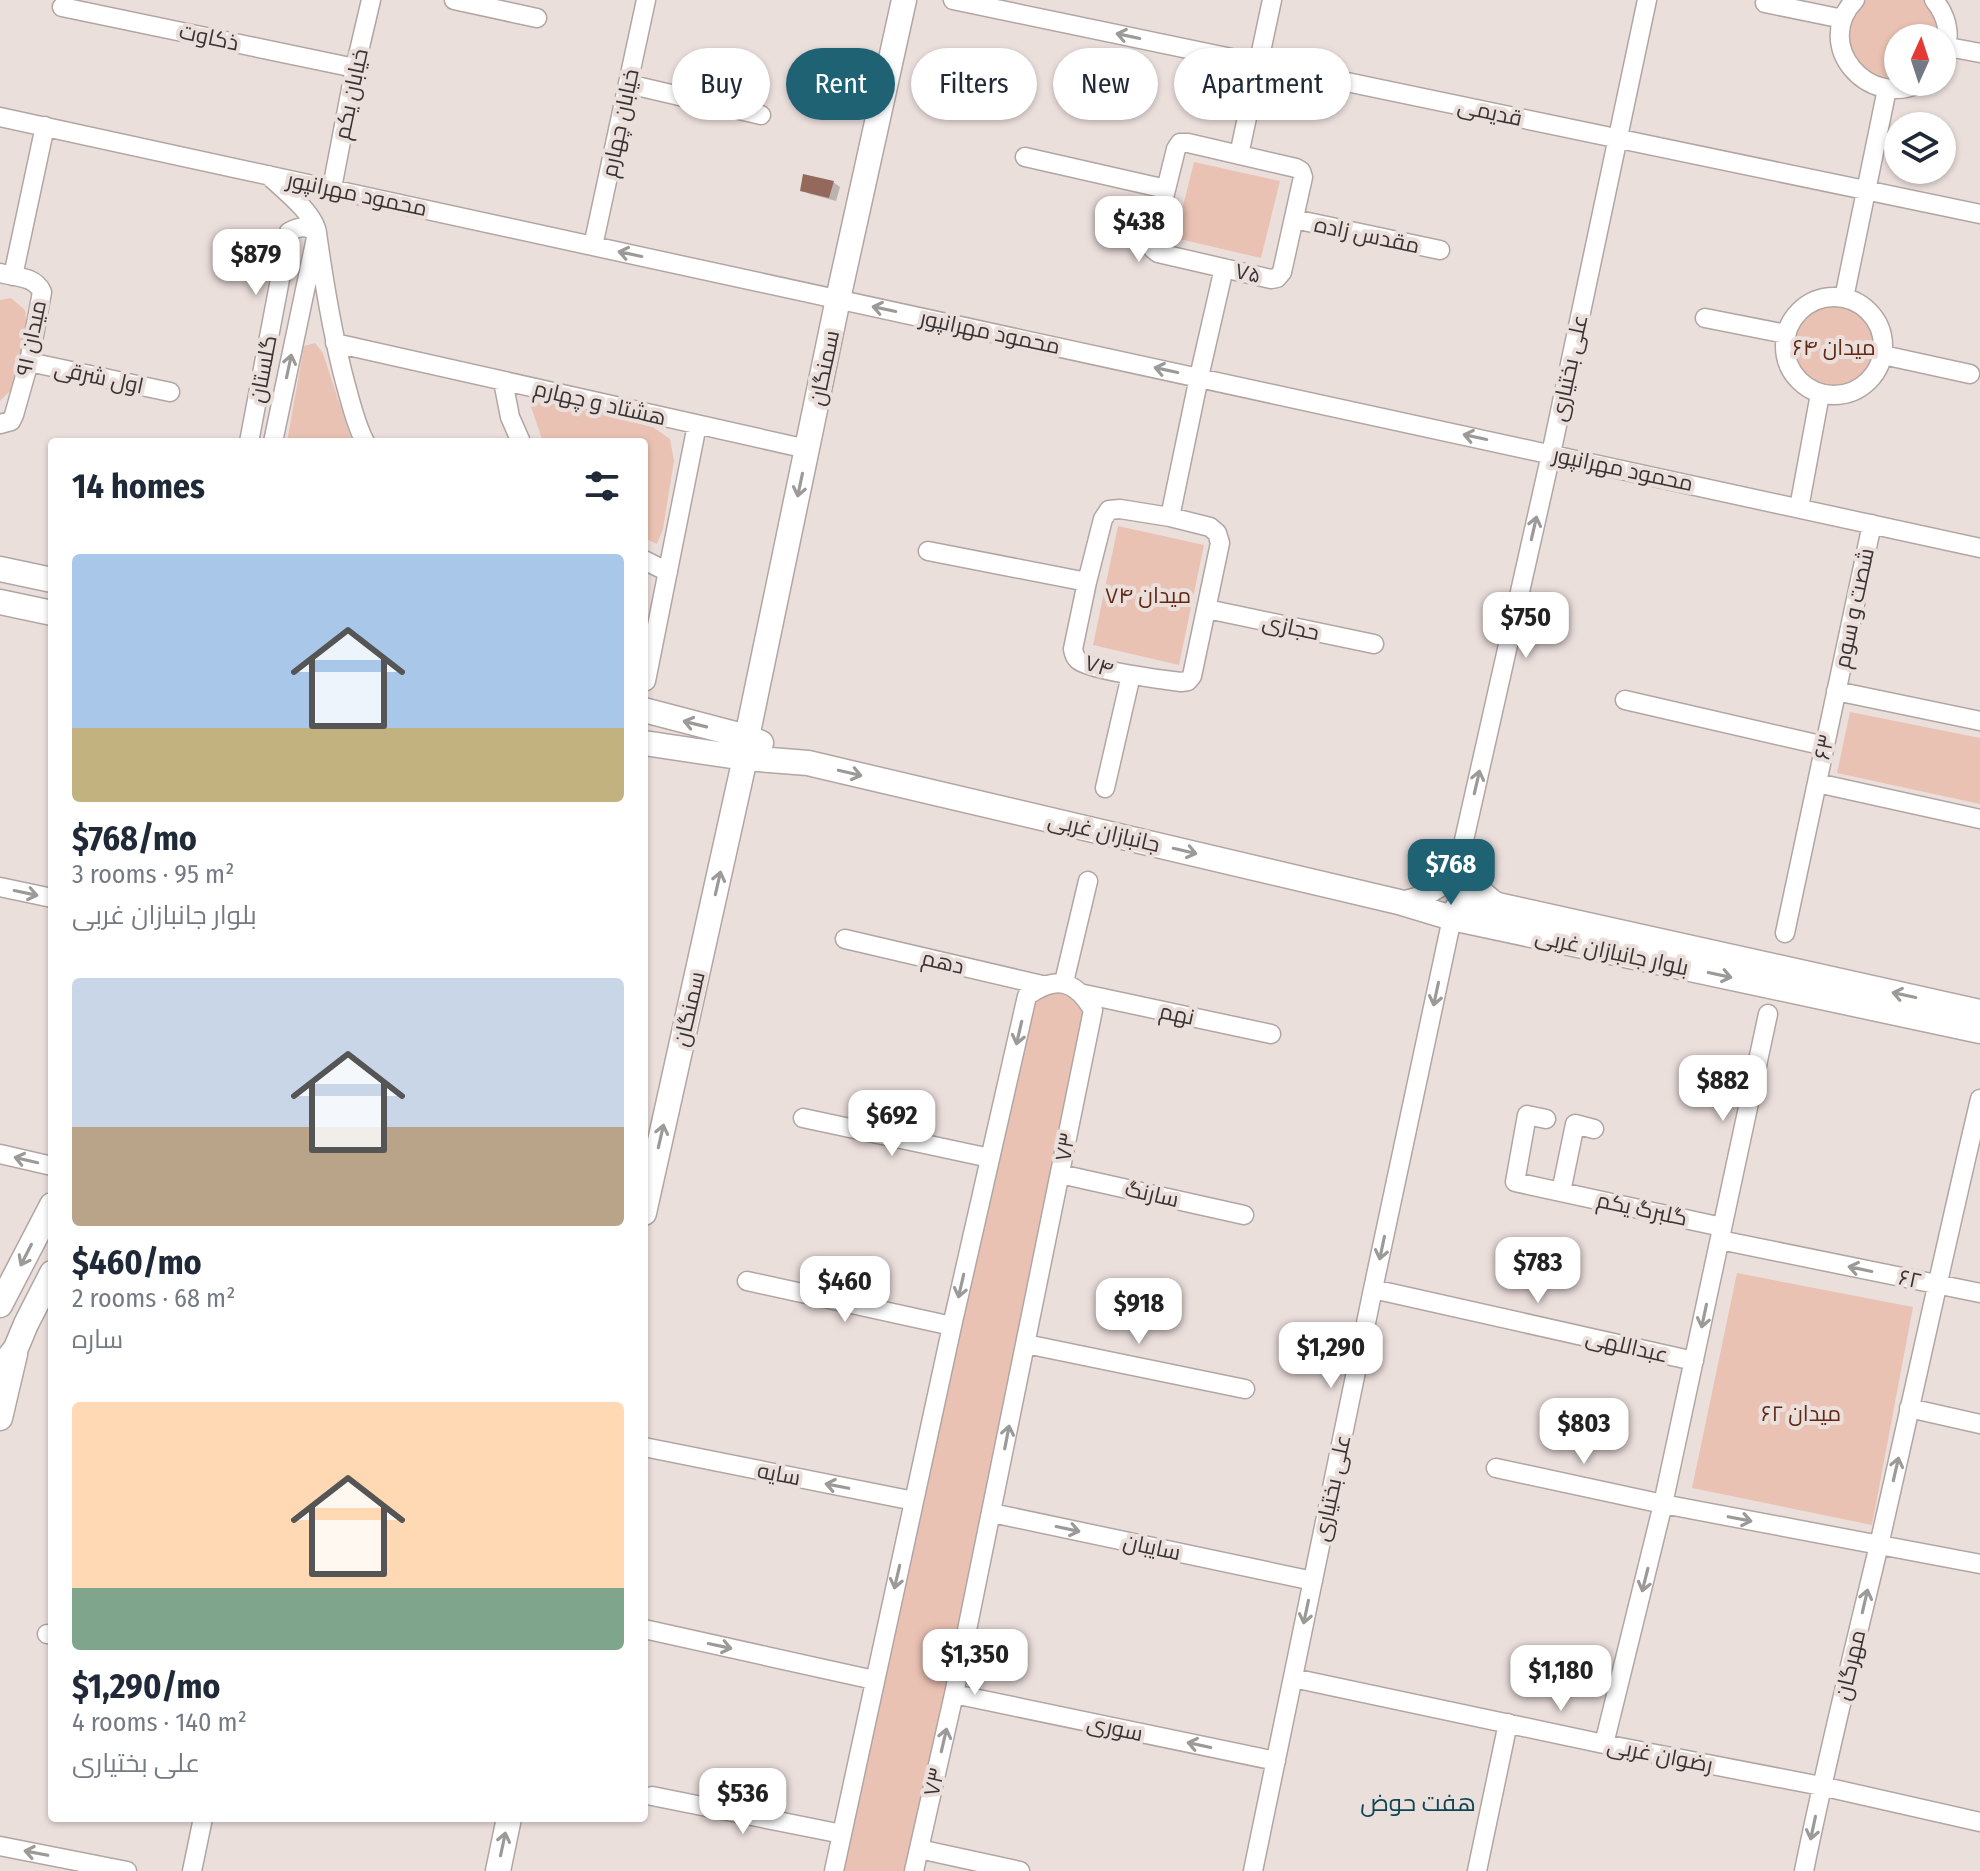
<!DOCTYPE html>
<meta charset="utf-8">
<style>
body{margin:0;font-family:"Fira Sans Condensed",Cairo,sans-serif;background:#f2f2f3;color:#1f2937;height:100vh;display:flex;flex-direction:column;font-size:30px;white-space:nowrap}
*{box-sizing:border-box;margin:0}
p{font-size:26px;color:#747a83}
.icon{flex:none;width:44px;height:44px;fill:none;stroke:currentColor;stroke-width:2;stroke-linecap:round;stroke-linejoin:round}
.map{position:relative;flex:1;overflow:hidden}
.details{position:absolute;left:48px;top:438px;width:600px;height:1384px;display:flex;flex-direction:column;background:#fff;border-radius:8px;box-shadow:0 2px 6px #0004}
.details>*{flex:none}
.top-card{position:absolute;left:672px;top:48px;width:760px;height:72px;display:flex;gap:16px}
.needle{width:52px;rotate:3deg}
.tools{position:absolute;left:1884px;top:24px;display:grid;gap:16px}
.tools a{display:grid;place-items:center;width:72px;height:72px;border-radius:50%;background:#fff;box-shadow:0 2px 6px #0004;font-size:40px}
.price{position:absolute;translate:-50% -68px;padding:0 18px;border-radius:16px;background:#fff;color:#222;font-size:26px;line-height:52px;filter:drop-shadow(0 2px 4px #0008)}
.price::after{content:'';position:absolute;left:50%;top:48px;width:24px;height:18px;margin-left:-12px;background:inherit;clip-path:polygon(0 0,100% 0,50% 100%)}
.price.current{background:#1e6274;color:#fff}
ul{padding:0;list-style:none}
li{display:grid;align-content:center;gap:16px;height:424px;padding:0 24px}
li span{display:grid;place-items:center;height:248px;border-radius:8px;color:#555}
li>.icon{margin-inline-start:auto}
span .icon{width:144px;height:144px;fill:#fffc;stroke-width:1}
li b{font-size:34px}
h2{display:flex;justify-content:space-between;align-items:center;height:96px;padding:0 24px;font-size:34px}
.pill{padding:0 28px;border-radius:36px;background:#fff;box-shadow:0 2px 6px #0004;font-size:28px;line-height:72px}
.pill.current{background:#1e6274;color:#fff}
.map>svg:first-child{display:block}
.green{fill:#eac2b4}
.shadow{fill:#0003}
.building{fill:#94695b}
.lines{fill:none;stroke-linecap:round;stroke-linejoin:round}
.minor-casing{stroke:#b1a6a3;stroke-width:21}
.secondary-casing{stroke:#b1a6a3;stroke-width:27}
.minor{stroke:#fff;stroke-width:18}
.secondary{stroke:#fff;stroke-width:24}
.oneway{stroke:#9c9a99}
.labels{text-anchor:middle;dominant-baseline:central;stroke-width:8;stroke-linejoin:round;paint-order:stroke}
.street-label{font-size:22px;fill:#393433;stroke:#ebdfdc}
.park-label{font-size:22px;fill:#612814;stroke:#ebdfdc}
.neighbourhood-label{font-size:24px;fill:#0d4554;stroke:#ebdfdc}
</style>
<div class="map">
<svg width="1980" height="1871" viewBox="0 0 1980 1871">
<rect width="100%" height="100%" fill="#ebdfdc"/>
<!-- green -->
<path class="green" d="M1862 0H1925L1931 5 1942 38H1898V82L1872 79 1849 55 1847 22Z
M1194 162 1280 181 1261 258 1175 238Z
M11 298 25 310 27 328 16 385 0 401V300Z
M1791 347a43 43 0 1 1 86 0a43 43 0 1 1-86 0Z
M315 343 323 353 352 442H287L304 346Z
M547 401 653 427 670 439 674 461 663 529 657 544 644 538V442H543L530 404Z
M1118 526 1204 545 1179 665 1093 645Z
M1850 712 1980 738V804L1837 773Z
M1064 982 1093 1010 914 1871H834L1027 996Z
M1737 1273 1913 1307 1872 1525 1692 1488Z"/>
<!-- shadow -->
<path class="shadow" d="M833 182 840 187 836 201 810 194 802 190Z"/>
<!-- building -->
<path class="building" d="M803 174 834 181 829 198 800 191Z"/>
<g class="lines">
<!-- minor casing -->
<g class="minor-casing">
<path id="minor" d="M454 0 537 18
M953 0 1980 214
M1855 0C1812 44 1868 111 1922 82
M1934 0C1950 20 1951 39 1942 62
M1765 3 1843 19
M62 7 355 68
M1948 47 1980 53
M628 84 761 115
M0 117 1980 548
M1180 143H1188L1296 168 1301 171 1303 177 1282 272 1277 278 1271 279 1158 253 1153 249V242L1176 149Z
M1239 155 1272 0
M1025 157 1166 189
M268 175C283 189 315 214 317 233L273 442
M332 188 355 68 371 0
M1294 219 1440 250
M593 246 646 0
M0 273C15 277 35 276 42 292L29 362 14 415 11 421 0 424
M13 276 45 126
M1785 346a49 49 0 1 1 98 0a49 49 0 1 1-98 0Z
M1844 298 1887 89
M1705 318 1786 334
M335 343 807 449
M1883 355 1970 374
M29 362 170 392
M503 381 510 417 521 442
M249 442 289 232C299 226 307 225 317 233 324 283 332 333 345 382 351 403 355 423 365 442
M1799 508 1820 394
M1120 509 1170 517 1210 527 1217 533 1220 543 1192 676 1188 681 1181 682C1164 680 1088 670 1078 660 1074 656 1074 654 1073 649L1087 582 1103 519 1109 510Z
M1170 517 1199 377 1224 268
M928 551 1087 582
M644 560 668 572
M1207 609 1374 644
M646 681 697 425
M1836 691 1980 721
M1625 700 1825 746
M1817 783 1980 819
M1105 788 1131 675
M1460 858C1469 878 1480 889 1497 902
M0 887 52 898
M1400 901C1437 892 1441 894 1460 858L1551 454 1647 0
M1785 933 1872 524
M845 939 1042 985
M1064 982 1088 881
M1084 994 1271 1034
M803 1118 990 1158
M1546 1119 1527 1115 1515 1182 1722 1227
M0 1154 52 1166
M1060 1174 1244 1215
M1561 1192 1575 1124 1594 1129
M1720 1240 1980 1293
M747 1281 952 1326
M1373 1289 1694 1361
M1026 1344 1245 1389
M1909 1408 1980 1424
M644 1447 914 1501
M1496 1468 1663 1504 1980 1564
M992 1513 1313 1581
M644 1629 874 1680
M47 1634 52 1635
M1293 1678 1604 1744 1821 1786 1980 1822
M954 1694 1276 1761
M1604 1744 1663 1504 1768 1014
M652 1796 842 1834
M0 1846 127 1871
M919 1849 1020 1871
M192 1871 203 1818
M834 1871 952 1326 1027 996C1056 975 1075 980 1093 1010L954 1694 914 1871
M1253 1871 1373 1289 1452 918
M1477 1871 1508 1723
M1804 1871C1826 1762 1853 1653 1879 1545 1913 1396 1945 1247 1980 1099"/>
</g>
<!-- secondary casing -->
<g class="secondary-casing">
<path id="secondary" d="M0 569 52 580
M0 602 52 613
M644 710 747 737 761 743
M747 737 838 299 904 0
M644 743 745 758 808 763 1399 902 1452 918 1980 1031
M1452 918C1459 901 1463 901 1480 901L1980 1012
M644 1213 745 758
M0 1305 52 1205
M0 1369 16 1348 26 1324 52 1273
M0 1418 15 1354
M498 1871 509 1818"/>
</g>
<!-- minor -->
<use href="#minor" class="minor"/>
<!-- secondary -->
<use href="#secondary" class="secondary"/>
</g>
<!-- one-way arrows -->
<defs><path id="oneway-shaft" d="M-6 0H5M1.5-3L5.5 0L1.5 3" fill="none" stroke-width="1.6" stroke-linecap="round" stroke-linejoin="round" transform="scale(2)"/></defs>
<g class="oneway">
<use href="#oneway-shaft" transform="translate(1128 36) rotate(-168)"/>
<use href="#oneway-shaft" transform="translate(630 254) rotate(-168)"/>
<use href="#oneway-shaft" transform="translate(884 309) rotate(-168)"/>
<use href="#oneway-shaft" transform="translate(289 366) rotate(-78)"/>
<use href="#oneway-shaft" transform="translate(1166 370) rotate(-168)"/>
<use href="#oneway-shaft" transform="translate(1475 437) rotate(-168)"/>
<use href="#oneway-shaft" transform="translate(800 485) rotate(102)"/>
<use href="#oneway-shaft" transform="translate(1534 528) rotate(-77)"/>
<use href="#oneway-shaft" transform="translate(695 724) rotate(-166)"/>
<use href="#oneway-shaft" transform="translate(850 773) rotate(13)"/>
<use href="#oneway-shaft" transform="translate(1477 782) rotate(-77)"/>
<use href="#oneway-shaft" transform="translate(1185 851) rotate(13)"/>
<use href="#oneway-shaft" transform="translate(718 883) rotate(-77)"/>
<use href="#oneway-shaft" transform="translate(26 893) rotate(12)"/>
<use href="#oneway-shaft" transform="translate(1720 975) rotate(12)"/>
<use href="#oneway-shaft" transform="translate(1436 994) rotate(102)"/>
<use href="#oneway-shaft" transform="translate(1904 995) rotate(-168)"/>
<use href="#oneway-shaft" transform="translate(1019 1033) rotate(103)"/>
<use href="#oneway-shaft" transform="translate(661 1136) rotate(-77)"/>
<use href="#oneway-shaft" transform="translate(26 1160) rotate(-167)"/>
<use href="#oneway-shaft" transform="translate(1382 1248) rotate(102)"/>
<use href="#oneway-shaft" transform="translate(26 1255) rotate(117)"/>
<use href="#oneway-shaft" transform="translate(1860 1269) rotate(-168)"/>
<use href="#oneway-shaft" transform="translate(961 1286) rotate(103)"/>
<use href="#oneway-shaft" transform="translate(1704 1316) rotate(102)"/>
<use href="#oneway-shaft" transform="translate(1007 1437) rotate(-79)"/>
<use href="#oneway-shaft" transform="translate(1896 1469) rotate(-77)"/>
<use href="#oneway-shaft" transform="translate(837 1486) rotate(-169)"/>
<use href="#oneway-shaft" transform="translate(1740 1519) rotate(11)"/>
<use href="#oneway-shaft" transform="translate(1068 1529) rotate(12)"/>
<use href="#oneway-shaft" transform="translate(897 1577) rotate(103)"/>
<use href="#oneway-shaft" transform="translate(1645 1580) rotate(104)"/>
<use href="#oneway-shaft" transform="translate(1865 1601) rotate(-77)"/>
<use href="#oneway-shaft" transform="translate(1306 1612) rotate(102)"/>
<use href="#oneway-shaft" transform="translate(720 1646) rotate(12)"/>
<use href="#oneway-shaft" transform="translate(944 1740) rotate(-77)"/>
<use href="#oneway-shaft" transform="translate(1199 1745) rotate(-168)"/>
<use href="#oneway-shaft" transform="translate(1813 1828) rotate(102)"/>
<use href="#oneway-shaft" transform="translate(503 1844) rotate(-78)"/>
<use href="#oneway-shaft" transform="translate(36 1853) rotate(-169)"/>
</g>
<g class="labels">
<!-- street labels -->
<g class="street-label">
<text transform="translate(209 37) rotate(12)">ذکاوت</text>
<text transform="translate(351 94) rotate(-78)">خیابان یکم</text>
<text transform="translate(1490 112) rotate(12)">قدیمی</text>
<text transform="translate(620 123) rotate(-78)">خیابان چهارم</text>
<text transform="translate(357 194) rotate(12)">محمود مهرانپور</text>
<text transform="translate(1367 235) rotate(12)">مقدس زاده</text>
<text transform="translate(1248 273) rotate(13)">۷۵</text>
<text transform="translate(990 332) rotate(12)">محمود مهرانپور</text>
<text transform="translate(31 338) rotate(-78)">میدان ۹۱</text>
<text transform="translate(824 368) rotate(-78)">سمنگان</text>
<text transform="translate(1569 368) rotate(-78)">علی بختیاری</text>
<text transform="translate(263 369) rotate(-79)">گلستان</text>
<text transform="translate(99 377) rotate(12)">اول شرقی</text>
<text transform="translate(600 403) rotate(13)">هشتاد و چهارم</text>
<text transform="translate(1623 469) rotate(12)">محمود مهرانپور</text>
<text transform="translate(1854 608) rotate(-78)">شصت و سوم</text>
<text transform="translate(1291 627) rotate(12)">حجازی</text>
<text transform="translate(1099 666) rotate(17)">۷۴</text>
<text transform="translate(1824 747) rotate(-78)">۶۳</text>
<text transform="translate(1104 832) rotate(13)">جانبازان غربی</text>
<text transform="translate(1612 952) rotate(12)">بلوار جانبازان غربی</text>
<text transform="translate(943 962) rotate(13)">دهم</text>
<text transform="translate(689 1009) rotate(-77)">سمنگان</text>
<text transform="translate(1177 1014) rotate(12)">نهم</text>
<text transform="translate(1065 1147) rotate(-79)">۷۳</text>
<text transform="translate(1152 1194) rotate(13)">سارنگ</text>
<text transform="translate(1642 1209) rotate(12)">گلبرگ یکم</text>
<text transform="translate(1910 1279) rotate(12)">۶۲</text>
<text transform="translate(1627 1346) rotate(13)">عبداللهی</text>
<text transform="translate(779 1474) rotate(11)">سایه</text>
<text transform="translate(1332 1488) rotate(-78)">علی بختیاری</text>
<text transform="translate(1152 1547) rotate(12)">سایبان</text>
<text transform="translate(1850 1665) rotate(-77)">مهرگان</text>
<text transform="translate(1115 1728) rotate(12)">سوری</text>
<text transform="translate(1660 1755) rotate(11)">رضوان غربی</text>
<text transform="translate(934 1782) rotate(-77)">۷۳</text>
</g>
<!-- park labels -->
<g class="park-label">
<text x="1834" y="347">میدان ۶۴</text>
<text x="1148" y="595">میدان ۷۴</text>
<text x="1801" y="1413">میدان ۶۲</text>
</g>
<!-- neighbourhood labels -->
<g class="neighbourhood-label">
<text x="1418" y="1803">هفت حوض</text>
</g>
</g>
</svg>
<div class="tools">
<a><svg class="needle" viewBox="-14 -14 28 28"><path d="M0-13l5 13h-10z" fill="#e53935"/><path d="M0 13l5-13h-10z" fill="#747a83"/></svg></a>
<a><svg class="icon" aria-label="layers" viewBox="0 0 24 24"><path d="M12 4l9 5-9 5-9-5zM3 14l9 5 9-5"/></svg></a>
</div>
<b class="price" style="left:1139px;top:264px">$438</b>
<b class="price" style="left:256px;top:297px">$879</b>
<b class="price" style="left:1526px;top:660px">$750</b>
<b class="price current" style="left:1451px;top:907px">$768</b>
<b class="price" style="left:1723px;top:1123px">$882</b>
<b class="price" style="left:892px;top:1158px">$692</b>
<b class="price" style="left:1538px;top:1305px">$783</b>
<b class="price" style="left:845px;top:1324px">$460</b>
<b class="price" style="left:1139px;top:1346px">$918</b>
<b class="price" style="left:1331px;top:1390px">$1,290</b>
<b class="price" style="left:1584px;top:1466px">$803</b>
<b class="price" style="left:975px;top:1697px">$1,350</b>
<b class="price" style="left:1561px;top:1713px">$1,180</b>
<b class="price" style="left:743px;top:1836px">$536</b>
<div class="top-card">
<a class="pill">Buy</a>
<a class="pill current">Rent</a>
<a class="pill">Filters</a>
<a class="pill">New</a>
<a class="pill">Apartment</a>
</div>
<section class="details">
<h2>14 homes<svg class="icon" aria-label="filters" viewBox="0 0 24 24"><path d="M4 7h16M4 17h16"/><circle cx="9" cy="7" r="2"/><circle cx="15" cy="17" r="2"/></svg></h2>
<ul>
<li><span style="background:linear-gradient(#a9c7e8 70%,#c2b280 0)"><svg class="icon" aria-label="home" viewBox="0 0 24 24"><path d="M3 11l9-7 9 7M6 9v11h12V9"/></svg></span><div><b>$768/mo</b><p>3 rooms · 95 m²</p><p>بلوار جانبازان غربی</p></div></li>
<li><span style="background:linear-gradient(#c9d6e8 60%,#b9a48a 0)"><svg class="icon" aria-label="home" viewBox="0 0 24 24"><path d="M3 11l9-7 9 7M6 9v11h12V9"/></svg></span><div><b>$460/mo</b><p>2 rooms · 68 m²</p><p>ساره</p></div></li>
<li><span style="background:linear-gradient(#ffd9b3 75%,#7fa58c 0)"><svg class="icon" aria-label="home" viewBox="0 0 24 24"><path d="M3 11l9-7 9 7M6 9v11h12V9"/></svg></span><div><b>$1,290/mo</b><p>4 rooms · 140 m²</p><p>علی بختیاری</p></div></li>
</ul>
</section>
</div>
